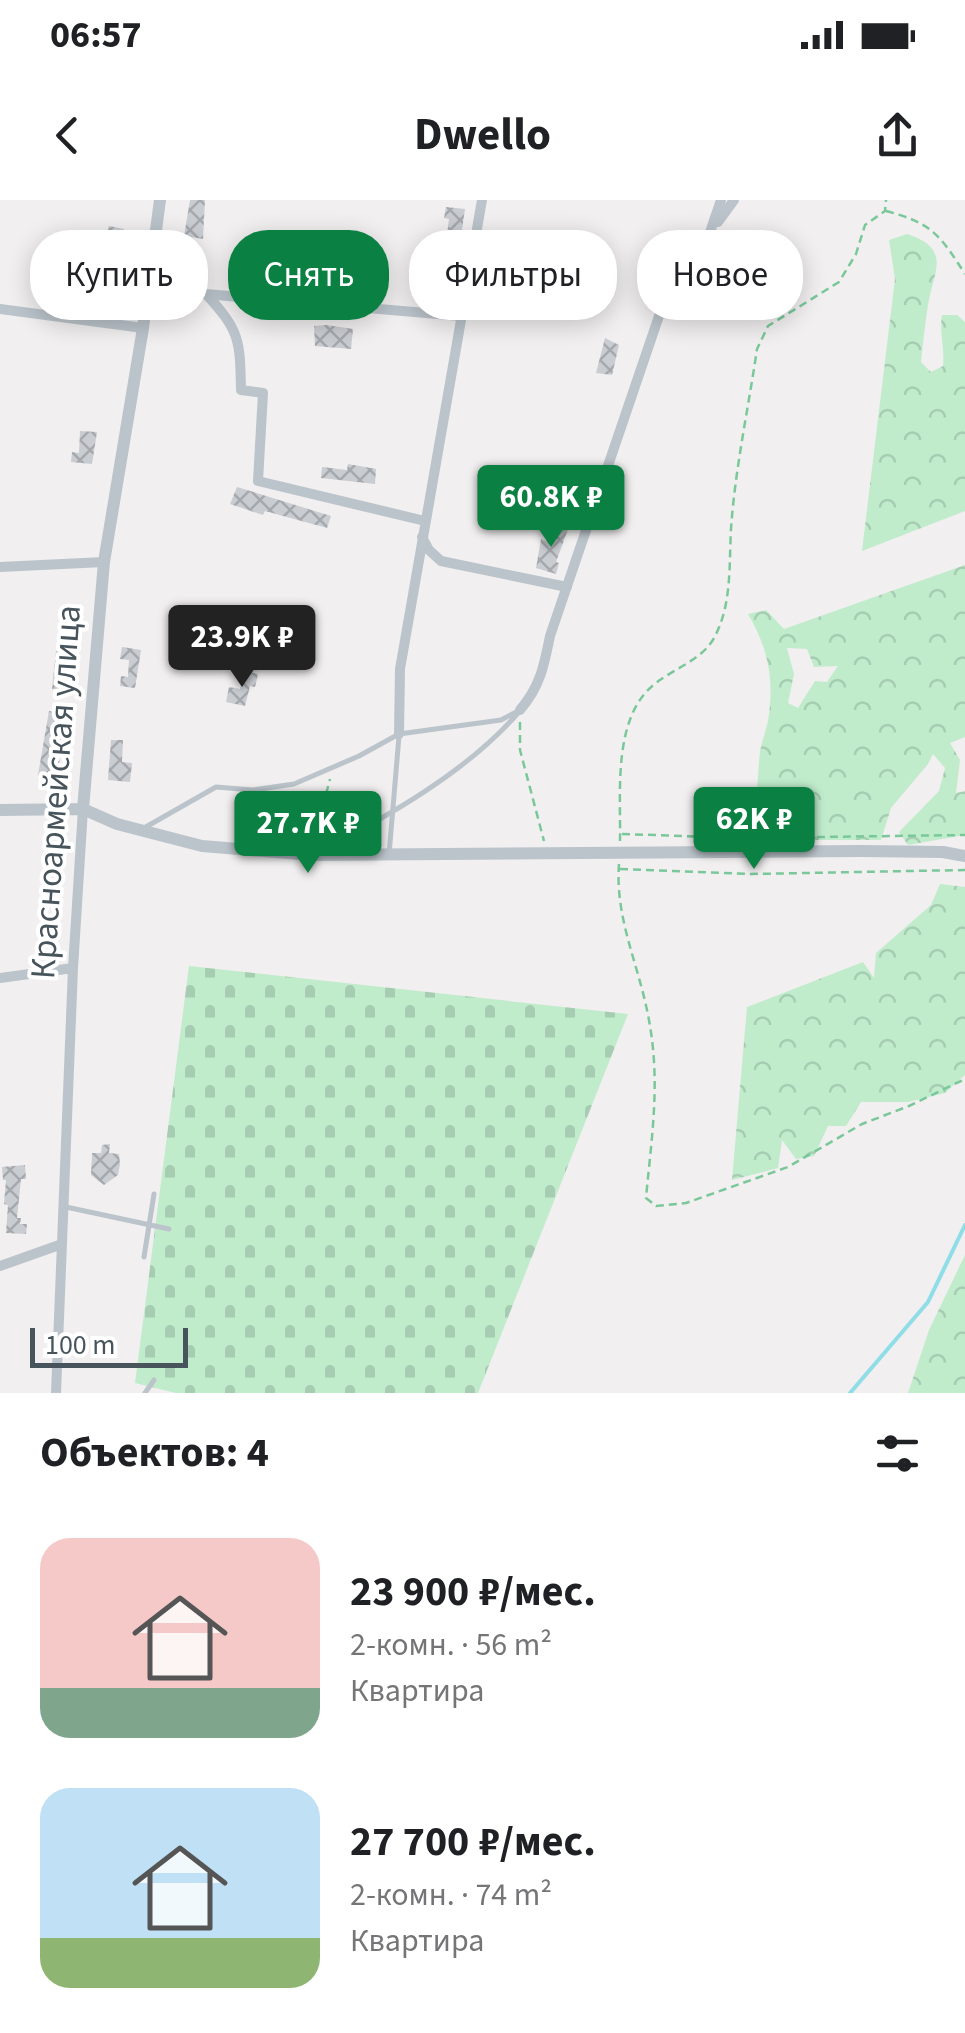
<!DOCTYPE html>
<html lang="ru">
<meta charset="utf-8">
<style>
body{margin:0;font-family:"Source Sans 3",sans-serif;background:#f6f6f6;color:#202124;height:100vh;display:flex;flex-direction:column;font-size:38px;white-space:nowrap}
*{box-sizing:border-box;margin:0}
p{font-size:32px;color:#757577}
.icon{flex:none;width:55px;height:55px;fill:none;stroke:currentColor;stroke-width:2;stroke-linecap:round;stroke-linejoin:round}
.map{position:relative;height:1193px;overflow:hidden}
.details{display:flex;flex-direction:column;background:#fff;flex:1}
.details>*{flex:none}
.banner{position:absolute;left:30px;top:30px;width:905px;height:90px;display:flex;gap:20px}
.scale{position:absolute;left:30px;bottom:25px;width:158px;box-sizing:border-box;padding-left:10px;border:5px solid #48545b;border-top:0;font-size:28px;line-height:35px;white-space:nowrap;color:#48545b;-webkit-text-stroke:8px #fff;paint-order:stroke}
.price{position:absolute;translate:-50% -85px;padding:0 22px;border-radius:10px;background:#0b8043;color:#fff;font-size:32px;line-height:65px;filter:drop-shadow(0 2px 5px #0008)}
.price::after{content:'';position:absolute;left:50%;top:60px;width:30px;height:22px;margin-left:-15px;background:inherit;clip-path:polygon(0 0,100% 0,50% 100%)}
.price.current{background:#222;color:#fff}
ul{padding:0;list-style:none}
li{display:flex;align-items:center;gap:30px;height:250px;padding:0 40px}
li span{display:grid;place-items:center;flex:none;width:280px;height:200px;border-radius:30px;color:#555}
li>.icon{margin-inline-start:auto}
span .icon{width:120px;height:120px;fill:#fffc;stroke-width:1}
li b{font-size:42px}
h2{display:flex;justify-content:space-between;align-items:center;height:120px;padding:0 40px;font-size:42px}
.tag{padding:0 35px;border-radius:40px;background:#fff;box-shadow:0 5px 25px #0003;font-size:35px;line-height:90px}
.tag.current{background:#0b8043;color:#fff}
.status{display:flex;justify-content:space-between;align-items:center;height:70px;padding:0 50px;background:#fff;direction:ltr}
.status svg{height:28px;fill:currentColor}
header{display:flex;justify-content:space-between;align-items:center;height:130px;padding:0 40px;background:#fff;font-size:45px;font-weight:700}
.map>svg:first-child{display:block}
.forest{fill:url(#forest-crowns);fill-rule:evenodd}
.cemetery{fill:url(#cemetery-stones)}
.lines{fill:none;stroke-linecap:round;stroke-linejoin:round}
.stream{stroke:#8fdde7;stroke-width:4}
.building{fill:url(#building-cross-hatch)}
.path{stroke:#7ac89a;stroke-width:2.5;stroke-dasharray:8 5;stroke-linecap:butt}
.service{stroke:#bbc4cb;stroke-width:5}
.minor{stroke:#bbc4cb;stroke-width:10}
.tertiary{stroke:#bbc4cb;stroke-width:12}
.labels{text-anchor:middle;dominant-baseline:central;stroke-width:8;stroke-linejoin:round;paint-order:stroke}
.street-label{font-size:35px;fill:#48545b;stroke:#fff}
</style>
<div class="status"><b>06:57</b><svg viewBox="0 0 49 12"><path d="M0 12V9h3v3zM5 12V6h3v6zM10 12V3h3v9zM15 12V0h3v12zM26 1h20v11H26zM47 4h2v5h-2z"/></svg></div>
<header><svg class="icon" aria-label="back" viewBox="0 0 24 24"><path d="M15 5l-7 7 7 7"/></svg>Dwello<svg class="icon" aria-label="share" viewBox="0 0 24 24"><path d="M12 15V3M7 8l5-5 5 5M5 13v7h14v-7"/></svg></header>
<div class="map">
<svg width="965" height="1193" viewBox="0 0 965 1193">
<defs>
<pattern id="forest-crowns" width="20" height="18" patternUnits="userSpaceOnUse" patternTransform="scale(2.5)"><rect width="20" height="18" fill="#c0eccc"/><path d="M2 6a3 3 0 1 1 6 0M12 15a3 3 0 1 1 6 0" fill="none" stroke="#a6ccb1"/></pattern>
<pattern id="cemetery-stones" width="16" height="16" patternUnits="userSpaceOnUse" patternTransform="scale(2.5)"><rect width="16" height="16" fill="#c0eccc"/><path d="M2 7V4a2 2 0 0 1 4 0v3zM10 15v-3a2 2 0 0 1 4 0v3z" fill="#a6ccb1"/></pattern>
<pattern id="building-cross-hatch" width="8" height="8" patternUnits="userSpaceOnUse" patternTransform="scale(2.5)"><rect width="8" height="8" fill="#c9ccd1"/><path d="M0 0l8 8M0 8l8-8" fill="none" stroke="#a5a8ad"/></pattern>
</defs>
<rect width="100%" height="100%" fill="#f1efef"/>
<!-- forest -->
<path class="forest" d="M907 34C952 49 934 70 928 105 925 124 923 143 921 162L931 172 943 166C945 148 939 132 942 115H957L965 122V311L862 351 895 79 889 40Z
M965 365V537L950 543 960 560 956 593 965 591V635L908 645 899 632 939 591 945 568 933 554 928 564 891 608 881 640H755C756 611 757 582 760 552 762 539 768 527 769 514 774 477 767 446 748 414L766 410 784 429ZM787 448 807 449 814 467 838 466 827 482 815 481 798 508 788 503 794 474Z
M940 684 965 687V875L945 893 908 902H861L846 926H828L814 956 796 959 782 940 778 968 732 980 747 807 863 762 874 778 876 753 931 705Z
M965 1055V1193H908L929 1130Z"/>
<!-- cemetery -->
<path class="cemetery" d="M189 766 628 814 478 1193H176L135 1183Z"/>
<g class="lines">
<!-- stream -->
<path class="stream" d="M850 1193 928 1102 965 1025"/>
</g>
<!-- building -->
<path class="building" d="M190 0H205L203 39 184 36Z
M446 7 465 9 460 43 446 42 449 19 444 18Z
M109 26 124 29 120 63 102 59Z
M279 68 312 72 310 87 278 84Z
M327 125 353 129 351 149 315 146 314 126Z
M605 138 619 145 612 175 596 173Z
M80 231 97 232 92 264 71 262 72 252 79 253Z
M348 264 376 269 375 284 321 278 322 267 347 270Z
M237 287 331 316 327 328 265 311 263 315 230 304Z
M553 324 568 329 556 362 559 363 556 374 536 368 541 339 548 342Z
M122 447 141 450 135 488 120 486 121 476 128 477 129 460 120 459Z
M56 451 69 453 66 490 52 489Z
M244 471 258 474 255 487 250 486 245 506 226 502 229 487 240 489Z
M49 511 64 513 58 576H62L61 585 48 584V576L38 575Z
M111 540H123L122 562 132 563 130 582 108 580Z
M110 944 109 953 119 954 120 964 118 975 104 985 91 975 92 953H101L102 945Z
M25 965 26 979H21L17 1018H21L20 1024H27L26 1034 6 1033 8 1005 4 1004 6 980H3L2 967Z"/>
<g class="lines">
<!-- path -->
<path class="path" d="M886 11C932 23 940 35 965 74
M520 522V550L544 641
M622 634 744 638 965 635
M620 641C621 592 612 516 656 483 675 468 704 459 715 436 734 400 728 355 732 316 737 260 749 204 757 149L768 126 839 82 856 54 865 25 885 11 886 0
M313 644 330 579
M619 664C615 718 638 763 648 815 661 880 652 933 646 998L656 1006 686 1003 788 967 862 924 909 906 965 879
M620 669 751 674 965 670"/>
<!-- service -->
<path class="service" d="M144 628 216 587 253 590 294 584 359 556 399 534 501 520 520 510
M319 652C387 617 468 571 518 513
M389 655 399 536
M66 1007 169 1029
M144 1057 154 994
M145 1193 154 1180"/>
<!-- minor -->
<path class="minor" d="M718 22 734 0
M147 89 461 116
M206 94C240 131 240 140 241 190L263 193 258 281 425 321
M0 109 143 128
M422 337 429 350 441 361 567 387
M0 367 104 362
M520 510C540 487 544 466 550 436L660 113 709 35 721 0
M399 534 400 469 482 0
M0 778 73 768
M0 1066 62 1044
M56 1193 73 768 83 609"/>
<!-- tertiary -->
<path class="tertiary" d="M83 609 104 362 143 128 160 0
M0 610 83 609 117 624 202 646 312 655 861 651 943 652 965 656"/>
</g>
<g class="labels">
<!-- street labels -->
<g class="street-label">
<text transform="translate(56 592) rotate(-86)">Красноармейская улица</text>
</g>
</g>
</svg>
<div class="scale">100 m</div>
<b class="price" style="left:551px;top:350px">60.8K ₽</b>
<b class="price current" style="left:242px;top:490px">23.9K ₽</b>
<b class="price" style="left:754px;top:672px">62K ₽</b>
<b class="price" style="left:308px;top:676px">27.7K ₽</b>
<div class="banner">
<a class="tag">Купить</a>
<a class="tag current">Снять</a>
<a class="tag">Фильтры</a>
<a class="tag">Новое</a>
</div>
</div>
<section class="details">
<h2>Объектов: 4<svg class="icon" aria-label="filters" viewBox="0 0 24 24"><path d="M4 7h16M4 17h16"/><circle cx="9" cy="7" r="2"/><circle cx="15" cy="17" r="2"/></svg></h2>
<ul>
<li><span style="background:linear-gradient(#f6c9c9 75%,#7fa58c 0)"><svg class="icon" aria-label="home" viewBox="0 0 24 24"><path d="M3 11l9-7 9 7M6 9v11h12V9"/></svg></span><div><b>23 900 ₽/мес.</b><p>2-комн. · 56 m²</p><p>Квартира</p></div></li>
<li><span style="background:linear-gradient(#bfe0f5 75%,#8fb573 0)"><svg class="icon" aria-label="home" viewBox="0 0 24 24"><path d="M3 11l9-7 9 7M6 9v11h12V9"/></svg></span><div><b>27 700 ₽/мес.</b><p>2-комн. · 74 m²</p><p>Квартира</p></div></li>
</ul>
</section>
